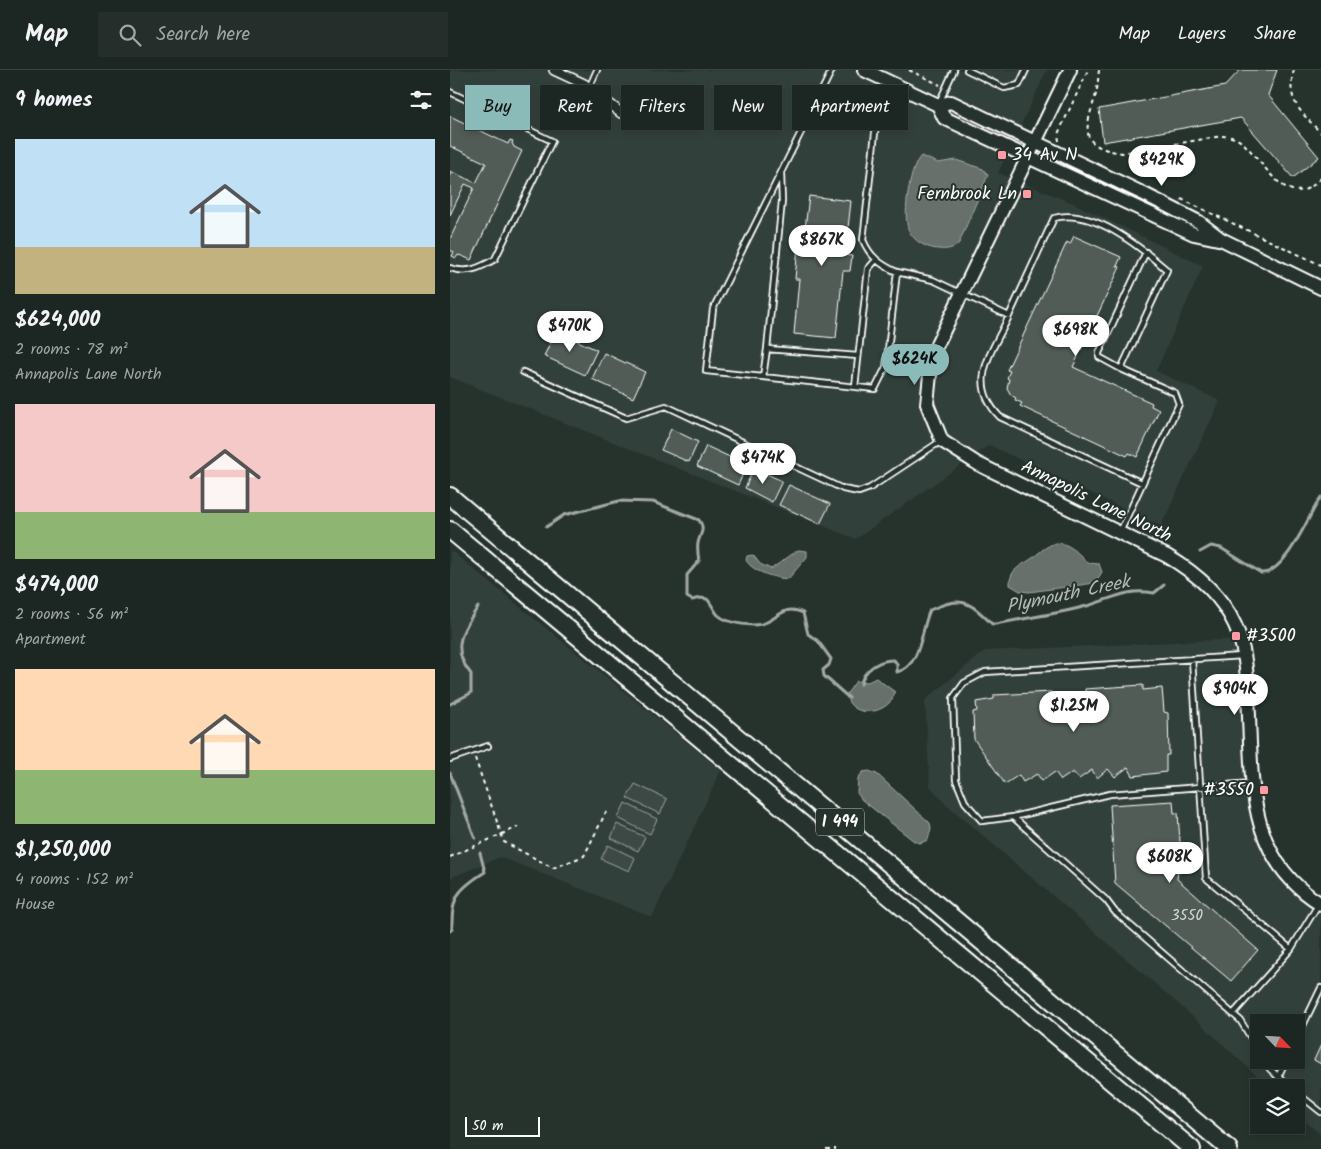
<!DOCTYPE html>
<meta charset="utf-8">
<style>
body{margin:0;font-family:Kalam,sans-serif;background:#252e2a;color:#f1f3f6;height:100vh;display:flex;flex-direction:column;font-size:19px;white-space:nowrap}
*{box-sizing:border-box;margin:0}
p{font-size:16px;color:#a0a5a5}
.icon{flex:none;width:28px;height:28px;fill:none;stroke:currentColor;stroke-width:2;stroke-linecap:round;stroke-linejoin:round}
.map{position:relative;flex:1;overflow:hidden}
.sheet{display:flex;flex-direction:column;background:#1c2622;width:450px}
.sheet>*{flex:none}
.banner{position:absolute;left:15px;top:15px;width:475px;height:45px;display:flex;gap:10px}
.needle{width:32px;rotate:115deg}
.tools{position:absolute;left:800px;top:944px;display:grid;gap:10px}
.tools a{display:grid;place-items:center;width:55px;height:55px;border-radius:0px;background:#1c2622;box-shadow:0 2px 8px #0003,0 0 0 1px #3a4340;font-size:25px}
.scale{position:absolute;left:15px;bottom:12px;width:75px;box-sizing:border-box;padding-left:5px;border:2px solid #fff;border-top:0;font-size:14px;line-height:18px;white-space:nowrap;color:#fff;-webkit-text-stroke:4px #26332d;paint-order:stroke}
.price{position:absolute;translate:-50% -42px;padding:0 11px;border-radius:18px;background:#fff;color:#222;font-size:16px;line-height:32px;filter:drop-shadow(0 1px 2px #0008)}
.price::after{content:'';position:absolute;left:50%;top:30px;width:15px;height:11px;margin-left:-8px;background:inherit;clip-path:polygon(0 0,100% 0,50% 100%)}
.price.selected{background:#8bbbb9;color:#111}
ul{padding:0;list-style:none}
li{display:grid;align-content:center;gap:10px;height:265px;padding:0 15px}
li span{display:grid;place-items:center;height:155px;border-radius:0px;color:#555}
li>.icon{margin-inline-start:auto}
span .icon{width:90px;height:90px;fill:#fffc;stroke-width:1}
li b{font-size:21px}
h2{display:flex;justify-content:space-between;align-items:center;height:60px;padding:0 15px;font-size:21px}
.tag{padding:0 18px;border-radius:0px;background:#1c2622;box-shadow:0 2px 8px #0003,0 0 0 1px #3a4340;font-size:18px;line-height:45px}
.tag.selected{background:#8bbbb9;color:#111}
header{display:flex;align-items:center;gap:30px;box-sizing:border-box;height:70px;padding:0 25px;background:#1c2622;border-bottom:1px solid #3a4340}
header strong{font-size:24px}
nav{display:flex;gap:28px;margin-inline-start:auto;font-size:18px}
.search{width:350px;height:45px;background:#252e2a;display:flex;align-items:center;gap:12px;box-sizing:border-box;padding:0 18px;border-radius:0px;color:#a0a5a5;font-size:19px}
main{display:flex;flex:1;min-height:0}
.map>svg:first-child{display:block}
.built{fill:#333f3a;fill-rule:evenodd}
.green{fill:#3e4944;stroke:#9ea4a2}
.water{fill:#67706c;stroke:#a4a9a7}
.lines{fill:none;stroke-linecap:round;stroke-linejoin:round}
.stream{stroke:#a4a9a7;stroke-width:3}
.building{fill:#515c57;stroke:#fff}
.lane-casing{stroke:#fff;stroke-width:8}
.street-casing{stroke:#fff;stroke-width:12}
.secondary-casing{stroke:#fff;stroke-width:16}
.highway-casing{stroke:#fff;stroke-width:20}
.path{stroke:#fff;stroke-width:2;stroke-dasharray:4 4;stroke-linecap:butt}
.lane{stroke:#26332d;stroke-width:4.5}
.street{stroke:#26332d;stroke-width:9}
.secondary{stroke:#26332d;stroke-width:12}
.highway{stroke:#26332d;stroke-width:16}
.poi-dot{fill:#ff9aa2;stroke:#26332d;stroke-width:2}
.labels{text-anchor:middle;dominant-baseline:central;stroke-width:4;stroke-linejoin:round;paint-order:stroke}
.number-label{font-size:15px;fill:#d4d6d5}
.shield{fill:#26332d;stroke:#bec2c0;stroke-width:1}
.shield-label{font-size:16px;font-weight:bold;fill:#fff}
.poi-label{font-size:18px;fill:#fff;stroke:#26332d;text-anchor:start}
.street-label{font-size:18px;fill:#fff;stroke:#26332d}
.water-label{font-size:19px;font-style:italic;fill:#b3b8b6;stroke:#26332d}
</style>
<header>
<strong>Map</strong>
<div class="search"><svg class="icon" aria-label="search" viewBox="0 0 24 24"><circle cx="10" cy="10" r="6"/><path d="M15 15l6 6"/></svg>Search here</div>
<nav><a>Map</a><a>Layers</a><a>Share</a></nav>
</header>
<main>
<section class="sheet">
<h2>9 homes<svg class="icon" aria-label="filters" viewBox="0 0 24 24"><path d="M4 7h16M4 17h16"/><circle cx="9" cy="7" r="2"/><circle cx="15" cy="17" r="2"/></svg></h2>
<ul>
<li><span style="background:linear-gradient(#bfe0f5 70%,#c2b280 0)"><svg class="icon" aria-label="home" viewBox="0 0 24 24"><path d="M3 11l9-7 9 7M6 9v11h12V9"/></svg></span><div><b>$624,000</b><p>2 rooms · 78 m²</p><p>Annapolis Lane North</p></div></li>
<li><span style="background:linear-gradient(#f6c9c9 70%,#8fb573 0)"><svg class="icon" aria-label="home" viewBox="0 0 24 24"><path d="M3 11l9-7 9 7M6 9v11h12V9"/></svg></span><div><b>$474,000</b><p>2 rooms · 56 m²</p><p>Apartment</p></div></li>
<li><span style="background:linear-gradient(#ffd9b3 65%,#8fb573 0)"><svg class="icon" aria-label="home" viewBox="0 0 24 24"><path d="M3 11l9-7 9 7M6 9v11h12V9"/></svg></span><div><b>$1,250,000</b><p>4 rooms · 152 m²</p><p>House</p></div></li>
</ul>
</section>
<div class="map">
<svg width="871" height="1079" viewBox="0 0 871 1079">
<rect width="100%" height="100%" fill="#26332d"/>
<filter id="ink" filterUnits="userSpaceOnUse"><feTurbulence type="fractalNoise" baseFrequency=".02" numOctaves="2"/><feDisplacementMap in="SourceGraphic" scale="10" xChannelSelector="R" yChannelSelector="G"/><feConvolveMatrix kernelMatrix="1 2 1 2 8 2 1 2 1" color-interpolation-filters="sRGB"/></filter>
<g filter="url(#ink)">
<!-- built -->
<path class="built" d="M0 0H597L548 103 625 134 753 196 706 301 770 331 711 456 539 375 406 469 0 307Z
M0 480 271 700 202 847 50 787 0 808Z
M790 569 815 773 871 834V1065L846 1043V1018L819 1017 740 944 494 732 480 716 475 630 535 581ZM809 952H846V990H809Z"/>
<!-- green -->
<path class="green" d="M185 714 217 729 210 744 177 728Z
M175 733 207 749 200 764 168 748Z
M167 754 195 767 188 781 161 768Z
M158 775 185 788 179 801 151 789Z"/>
<!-- water -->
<path class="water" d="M471 86 488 93 506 90 533 99 538 105 509 173C503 179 497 180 488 179 475 178 459 169 457 154 454 139 460 97 471 86Z
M605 473C619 472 629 484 638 493L649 494 652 502 645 513 579 522 570 521 560 515C559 497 575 495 585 486 592 480 597 476 605 473Z
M348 480 357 481V487L338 509C325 508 302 502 296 490L297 486 303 485 310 494 321 499Z
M426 608 445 622C440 645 401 650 396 625L406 611 418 612Z
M419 701 427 704 480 753 481 758 478 770 470 773 464 771 412 730 407 723 408 708 413 702Z"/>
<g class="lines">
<!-- stream -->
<path class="stream" d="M96 457 114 445 169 431 203 432 249 450C256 460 250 463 248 473 247 479 248 485 249 491L237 505V527L242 530 250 528 257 529C262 534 264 541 268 545 278 554 306 558 317 552 331 545 335 535 353 543L358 564 368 571 381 589 379 595 373 600 374 606 399 628
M750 482 761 476 771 478 811 503C835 505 858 446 871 427
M411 614C413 600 430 589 444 590L447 594V602C472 596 471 558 480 540 511 526 518 530 542 554H546C576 548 607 544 637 536 662 529 676 518 704 523L714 515
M0 634 21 623V604C0 579 12 561 28 537
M0 703 25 768
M0 861 2 859C1 827 8 819 35 802L30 783"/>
</g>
<!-- building -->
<path class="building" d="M790 0H827L818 25 869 87 843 108 791 48 653 72 649 39 775 16Z
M0 46 58 74 60 70 63 71 62 73 64 77 72 81 21 190 12 186 8 185 6 188 2 186 4 182 0 180V169L24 118 15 114 0 145V101L26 113 36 93 0 76Z
M359 126 401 131 395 185 402 186 400 201H393L386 268 344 264 349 209H345L349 166 354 167Z
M624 166 671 187 667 196 670 197 623 297 702 333 701 336 709 340 687 387 679 383 677 386 570 336 572 333 565 330 566 328 561 325 557 318 559 309 557 308 560 301 557 300 617 172 620 174Z
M106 261 147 280 135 305 94 286Z
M154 283 195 302 183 328 142 309Z
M221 359 248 372 239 392 211 380Z
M256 376 297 395 288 415 247 396Z
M304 398 332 411 322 432 295 418Z
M339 415 380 434 370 454 329 435Z
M693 615V620L712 618 714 642 718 643 719 685H716V702L683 706 678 697 665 707 658 699 647 708 642 700 629 709 623 702 611 710 605 702 592 711 587 704 573 712 569 705 555 714 524 669 523 642 527 641 526 632 544 629V625L601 622V626L635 624V619Z
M723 731 724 743H728L732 801H728L727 809 808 880 781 911 665 813 660 735Z
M871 975V994L864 990Z"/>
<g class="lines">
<!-- lane casing -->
<g class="lane-casing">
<path id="lane" d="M382 0 263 239 256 301 425 319 436 297 447 202 483 210 559 246 604 148C643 138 689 176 717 200L671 299 725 323 729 334 670 462
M517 0 554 18 569 15 576 0
M139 18 147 0
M0 22 102 71 45 189C30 198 17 204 0 198
M489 33 504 0
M358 47 426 54 413 170C420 187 431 195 447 202
M559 246C542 283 516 312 550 347L692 413
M317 279 332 131 331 103
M671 299 649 287V283L696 182
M73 302 176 348 216 336 393 419 409 422 420 418 491 371
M313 307 317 279 408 286
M405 317 418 199 426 190
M742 589 756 808 841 879
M0 689 38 676
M563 747 660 724 802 713
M783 944 665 842 656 830 563 747 532 751 515 732 506 710 503 628 514 613 535 602 793 586
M846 970 871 918
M809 981 790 950 783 944 841 879 868 835
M814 990 820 999 840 1018
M828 1007 836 990
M846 1022 871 1042"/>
</g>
<!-- street casing -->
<g class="street-casing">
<path id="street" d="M104 0 134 14 171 43"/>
</g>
<!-- secondary casing -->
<g class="secondary-casing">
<path id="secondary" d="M414 0 488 35 501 32 692 123 749 152 771 169 871 218
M620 0 482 285 477 334 492 371 528 394 717 486C746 503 771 524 785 555 795 577 797 602 798 626 803 706 793 786 871 834
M488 35 494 48 744 164 768 169"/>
</g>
<!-- highway casing -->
<g class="highway-casing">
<path id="highway" d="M0 426 779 1079
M0 460 742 1079"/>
</g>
<!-- path -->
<path class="path" d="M459 0 490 15
M649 0C648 8 648 16 646 24 636 58 626 76 672 83L772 66C776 66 783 67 787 69 812 83 835 148 871 108
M844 0C835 30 851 42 871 63
M609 71 608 64 638 0
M731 129 871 195
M25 688 54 772 103 798 134 786 156 742
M0 787 68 757
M376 1079H386"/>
<!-- lane -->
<use href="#lane" class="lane"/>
<!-- street -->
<use href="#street" class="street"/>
<!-- secondary -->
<use href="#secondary" class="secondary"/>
<!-- highway -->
<use href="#highway" class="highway"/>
</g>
</g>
<!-- markers -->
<g class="poi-dot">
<rect x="547" y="80" width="10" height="10" rx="2.5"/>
<rect x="572" y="119" width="10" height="10" rx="2.5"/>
<rect x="781" y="561" width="10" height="10" rx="2.5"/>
<rect x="809" y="715" width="10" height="10" rx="2.5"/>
</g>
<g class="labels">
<!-- number labels -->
<g class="number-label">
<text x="737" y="846">3550</text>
</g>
<!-- shield labels -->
<rect class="shield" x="366" y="738.5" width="48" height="27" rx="4"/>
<g class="shield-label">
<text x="390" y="752">I 494</text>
</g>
<!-- poi labels -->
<g class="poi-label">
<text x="562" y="85">34 Av N</text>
<text x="567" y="124" text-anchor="end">Fernbrook Ln</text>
<text x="796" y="566">#3500</text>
<text x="804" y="720" text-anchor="end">#3550</text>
</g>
<!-- street labels -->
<g class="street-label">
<text transform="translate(646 432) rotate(26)">Annapolis Lane North</text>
</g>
<!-- water labels -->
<g class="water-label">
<text transform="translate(618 525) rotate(-12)">Plymouth Creek</text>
</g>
</g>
</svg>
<div class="tools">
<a><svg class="needle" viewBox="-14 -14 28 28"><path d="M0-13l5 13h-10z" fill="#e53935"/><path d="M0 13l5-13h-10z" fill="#a0a5a5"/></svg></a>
<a><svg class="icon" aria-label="layers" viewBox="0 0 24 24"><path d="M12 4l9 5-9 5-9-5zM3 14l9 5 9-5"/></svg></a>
</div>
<div class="scale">50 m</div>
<b class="price" style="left:712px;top:117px">$429K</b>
<b class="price" style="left:372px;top:197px">$867K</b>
<b class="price" style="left:120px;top:283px">$470K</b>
<b class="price" style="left:626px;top:287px">$698K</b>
<b class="price selected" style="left:465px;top:316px">$624K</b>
<b class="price" style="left:313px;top:415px">$474K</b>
<b class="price" style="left:785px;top:646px">$904K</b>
<b class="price" style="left:624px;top:663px">$1.25M</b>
<b class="price" style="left:720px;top:814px">$608K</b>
<div class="banner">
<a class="tag selected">Buy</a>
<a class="tag">Rent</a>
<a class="tag">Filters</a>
<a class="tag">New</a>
<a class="tag">Apartment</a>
</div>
</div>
</main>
